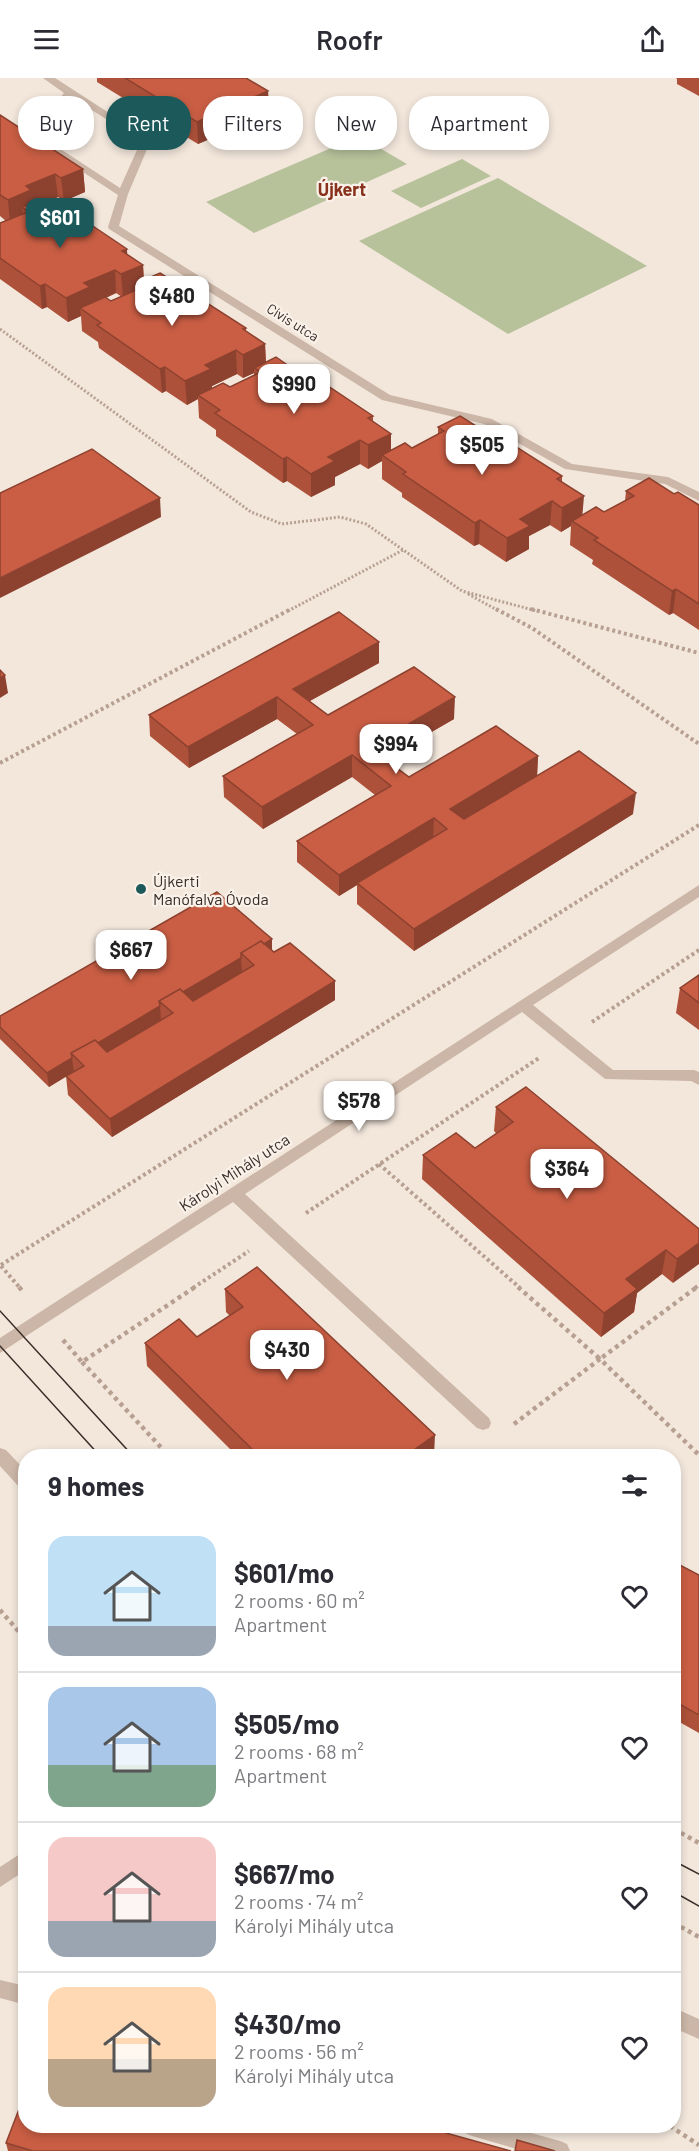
<!DOCTYPE html>
<meta charset="utf-8">
<style>
body{margin:0;font-family:Barlow,sans-serif;background:#f2f2f3;color:#2b2b33;height:100vh;display:flex;flex-direction:column;font-size:22px;white-space:nowrap}
*{box-sizing:border-box;margin:0}
p{font-size:20px;color:#7c7c81}
.icon{flex:none;width:33px;height:33px;fill:none;stroke:currentColor;stroke-width:2;stroke-linecap:round;stroke-linejoin:round}
.map{position:relative;flex:1;overflow:hidden}
.panel{position:absolute;left:18px;top:1371px;width:663px;height:684px;display:flex;flex-direction:column;background:#fff;border-radius:24px;box-shadow:0 3px 9px #0003}
.panel>*{flex:none}
.top-card{position:absolute;left:18px;top:18px;width:663px;height:54px;display:flex;gap:12px}
.price{position:absolute;translate:-50% -51px;padding:0 14px;border-radius:12px;background:#fff;color:#222;font-size:20px;line-height:39px;filter:drop-shadow(0 2px 3px #0008)}
.price::after{content:'';position:absolute;left:50%;top:36px;width:18px;height:14px;margin-left:-9px;background:inherit;clip-path:polygon(0 0,100% 0,50% 100%)}
.price.active{background:#1c595b;color:#fff}
ul{padding:0;list-style:none}
li{display:flex;align-items:center;gap:18px;height:150px;padding:0 30px}
li+li{border-top:2px solid #e1e1e2}
li span{display:grid;place-items:center;flex:none;width:168px;height:120px;border-radius:18px;color:#555}
li>.icon{margin-inline-start:auto}
span .icon{width:72px;height:72px;fill:#fffc;stroke-width:1}
li b{font-size:26px}
h2{display:flex;justify-content:space-between;align-items:center;height:72px;padding:0 30px;font-size:26px}
.chip{padding:0 21px;border-radius:24px;background:#fff;box-shadow:0 3px 9px #0003;font-size:21px;line-height:54px}
.chip.active{background:#1c595b;color:#fff}
header{display:flex;justify-content:space-between;align-items:center;height:78px;padding:0 30px;background:#fff;font-size:27px;font-weight:600}
.map>svg:first-child{display:block}
.green{fill:#b7c29b}
.lines{fill:none;stroke-linecap:round;stroke-linejoin:round}
.path-far2{stroke:#b7a092;stroke-width:3;stroke-dasharray:2 2;stroke-linecap:butt}
.path-far1{stroke:#b7a092;stroke-width:4;stroke-dasharray:3 3;stroke-linecap:butt}
.path{stroke:#b7a092;stroke-width:4.5;stroke-dasharray:4 4;stroke-linecap:butt}
.minor{fill:#cbb6a7;fill-rule:evenodd}
.tram{stroke:#382c28;stroke-width:1.5}
.wall{fill:#ad513a;fill-rule:evenodd}
.shaded-wall{fill:#8d4230}
.building{fill:#c95e44;stroke:#8d4230;stroke-width:1.5}
.poi-dot{fill:#1c595b;stroke:#faf1e9;stroke-width:2}
.labels{text-anchor:middle;dominant-baseline:central;stroke-width:4.5;stroke-linejoin:round;paint-order:stroke}
.far-street-label{font-size:14px;fill:#382c28;stroke:#faf1e9}
.poi-label{font-size:16px;fill:#382c28;stroke:#faf1e9;text-anchor:start}
.street-label{font-size:16px;fill:#382c28;stroke:#faf1e9}
.far-district-label{font-size:18px;font-weight:bold;fill:#89331f;stroke:#faf1e9}
</style>
<header><svg class="icon" aria-label="menu" viewBox="0 0 24 24"><path d="M4 6h16M4 12h16M4 18h16"/></svg>Roofr<svg class="icon" aria-label="share" viewBox="0 0 24 24"><path d="M12 15V3M7 8l5-5 5 5M5 13v7h14v-7"/></svg></header>
<div class="map">
<svg width="699" height="2073" viewBox="0 0 699 2073">
<rect width="100%" height="100%" fill="#f3e7dc"/>
<!-- green -->
<path class="green" d="M359 58 407 86 254 155 206 124Z
M462 81 491 98 421 130 391 113Z
M498 100 647 188 508 256 359 163Z"/>
<g class="lines">
<!-- path-far2 -->
<path class="path-far2" d="M0 251 251 434 282 446 340 439 366 446 462 513 537 533
M468 516 499 533
M288 533 403 472"/>
<!-- path-far1 -->
<path class="path-far1" d="M496 531 532 550 699 666
M531 531 699 575
M0 685 291 531
M592 944 699 872
M379 1086 520 1210
M306 1135 539 980
M1 1187 699 747
M1 1188 20 1210
M193 1210 249 1173
M695 1210 699 1207"/>
<!-- path -->
<path class="path" d="M19 1209 24 1215
M518 1209 600 1281 697 1209
M63 1262 82 1284 195 1209
M82 1284 169 1378
M514 1346 600 1281 699 1377
M0 1532 26 1562
M674 1751 699 1765
M674 1845 699 1859
M670 2048 699 2067"/>
<!-- minor -->
<path class="minor" d="M43 0H55L151 62 128 116 119 148 390 317 492 341 572 386 668 399 699 414V423L665 406 565 391 484 346 382 322 109 151 108 149 118 117 28 58 64 15ZM71 19 141 63 120 110 39 57Z
M699 807V819L533 927 613 992H694L699 994V1007L691 1003 605 1001 522 934 245 1116 489 1340 491 1345 489 1350 483 1352 477 1350 233 1124 0 1275V1260Z
M0 1370 6 1372 26 1393V1412L20 1410 0 1388Z
M26 1772V1792L0 1809V1789Z
M0 1902 26 1908V1927L0 1920Z
M674 1930 699 1941V1961L674 1950Z
M462 2048H506L560 2063 567 2066 570 2073H524L472 2058 465 2055Z"/>
<!-- tram -->
<path class="tram" d="M0 1233 133 1378
M0 1268 100 1378
M674 1783 699 1796
M674 1814 699 1828"/>
</g>
<!-- wall -->
<path class="wall" d="M97 0H246L268 13 269 36 248 45 243 42 219 52V57L198 66 97 4Z
M676 0H699V18L677 6V1Z
M0 37 83 91 85 114 64 123 58 119 48 123 143 187 144 202 246 250V253L265 266 266 284 299 295 373 338V344L391 356V373L412 370 438 356V349L484 353 562 398V404L582 437 604 434 625 423 626 413 674 416 699 427V552L673 535 669 537 592 486 593 482 570 467 571 448 561 454 550 447 529 458V471L506 484 479 466 474 468 402 419V415L382 401V383L368 391 360 386 335 399V407L311 419 287 403 283 405 216 358V352L199 340 198 321 187 327 166 313 162 315 99 270 98 264 82 253 81 238 68 244 47 229 42 231 0 201V145L6 143 0 138ZM116 215 122 219 111 223 106 220ZM254 295V297L230 309 212 310V308L237 296 243 300Z
M379 564V585L310 623 328 637 454 641 385 681 409 699 538 678 537 698 633 736 414 873 357 826V807L339 818 297 784V763L375 717 352 699 263 751 224 719 223 698 297 656 277 641 189 690 150 658 149 637Z
M217 814 274 874 335 903V922L112 1059 68 1017 66 998 49 1009 0 961V938Z
M699 897V952L676 935 680 910Z
M496 1029 699 1151 673 1205 662 1196 637 1215 634 1234 601 1259 422 1101 423 1077 475 1070 497 1056 494 1053Z
M225 1211 434 1378H237L147 1288 145 1265 197 1259 230 1238 226 1234Z
M674 1484 699 1497V1655L674 1641Z
M26 2048H449L448 2056 511 2073H8L6 2065Z"/>
<!-- shaded-wall -->
<path class="shaded-wall" d="M268 13 269 36 248 45 247 22Z
M242 19 243 42 219 52V57L198 66 197 44 213 31Z
M83 91 85 114 64 123 61 100Z
M55 96 58 119 33 129 28 134 22 129 23 140 10 145 8 122 26 108Z
M127 171 128 193 143 187 144 210 137 205 138 213 123 219 121 196 122 173Z
M115 192 116 215 92 226 80 230 81 238 68 244 66 220 84 205Z
M45 206 47 229 42 231 40 208Z
M265 266 266 289 254 290V295L243 300V277Z
M236 272 237 296 212 308V315L198 317V321L187 327 185 303 205 287Z
M165 289 166 313 162 315 160 291Z
M391 356V379L382 377V383L368 391V367Z
M360 362V386L335 399V407L311 419V396L328 379Z
M287 379V403L283 405V381Z
M584 418 582 442 572 443 571 448 561 454 562 430Z
M160 420 161 439 0 520V500Z
M552 423 550 447 529 458V471L506 484 507 460 520 441Z
M480 442 479 466 474 468 475 445Z
M676 511 673 535 669 537 672 513Z
M379 564V585L293 632V611Z
M5 597 8 615 0 620V600Z
M277 619V641L189 690 188 669Z
M455 619 454 641 369 690V669Z
M352 677V699L263 751 262 729Z
M538 678 537 700 449 752 450 731Z
M636 715 633 736 414 873V851Z
M434 740 433 762 357 805V807L339 818V797Z
M272 861V875L244 878Z
M241 880 242 894 173 935 163 926Z
M335 903V922L112 1059 110 1041Z
M160 928 161 942 84 988 74 978Z
M72 980 74 994 49 1009 47 995Z
M699 1165V1186L673 1205 677 1181Z
M666 1172 662 1196 637 1215 634 1234 601 1259 604 1235 626 1201Z
M435 1357 434 1378H405Z
M390 1372V1378H382Z"/>
<!-- building -->
<path class="building" d="M125 0H246L268 13 247 22 242 19 213 31 218 34 197 44Z
M0 37 83 91 61 100 55 96 26 108 31 112 8 122 0 117Z
M44 120 64 134 69 132 127 171 122 173 143 187 121 196 115 192 84 205 90 209 66 220 45 206 40 208 0 180V145L28 134 22 129Z
M160 195 246 250 243 251 265 266 243 277 236 272 205 287 211 291 185 303 165 289 160 291 97 247 101 245 80 230 105 219 111 223 143 209 137 205Z
M276 279 299 295 304 292 373 338 368 340 391 356 368 367 360 362 328 379 335 383 311 396 287 379 283 381 215 335 220 332 198 317 223 305 230 309 261 294 254 290Z
M460 338 484 353 488 351 562 398 557 401 584 418 562 430 552 423 520 441 530 448 507 460 480 442 475 445 403 396 406 394 382 377 405 365 412 370 444 353 438 349Z
M92 371 160 420 0 500V415Z
M649 400 674 416 678 414 699 427V526L676 511 672 513 594 462 598 460 572 443 596 429 604 434 634 418 626 413Z
M339 534 379 564 293 611 328 637 414 589 455 619 369 669 409 699 496 648 538 678 450 731 464 741 579 673 636 715 414 851 357 805 447 751 434 740 339 797 297 763 391 708 352 677 262 729 223 698 313 647 277 619 188 669 149 637Z
M0 592 5 597 0 600Z
M217 814 272 861 264 866 261 863 241 875V880L183 914 180 911 159 923 160 928 98 965 95 962 71 975 72 980 47 995 0 949V938Z
M261 863 274 874 290 865 335 903 110 1041 66 998 84 988 71 975 95 962 107 974 173 935 159 923 180 911 193 923 254 887 241 875Z
M699 897V925L680 910Z
M526 1009 699 1151V1165L677 1181 666 1172 626 1201 637 1211 604 1235 423 1077 456 1055 475 1070 513 1044 496 1029Z
M257 1189 435 1357 405 1378H397L390 1372 382 1378H259L145 1265 179 1241 197 1259 243 1229 225 1211Z
M674 1484 699 1497V1637L674 1623Z
M26 2013V2048H448L446 2055 511 2073H33L6 2065Z
M517 2062 555 2073H515Z"/>
<!-- markers -->
<circle class="poi-dot" cx="141" cy="811" r="6"/>
<g class="labels">
<!-- far-street labels -->
<g class="far-street-label">
<text transform="translate(293 244) rotate(32)">Cívis utca</text>
</g>
<!-- poi labels -->
<g class="poi-label">
<text x="153" y="802">Újkerti<tspan x="153" dy="18">Manófalva Óvoda</tspan></text>
</g>
<!-- street labels -->
<g class="street-label">
<text transform="translate(234 1094) rotate(-33)">Károlyi Mihály utca</text>
</g>
<!-- far-district labels -->
<g class="far-district-label">
<text x="342" y="111">Újkert</text>
</g>
</g>
</svg>
<b class="price active" style="left:60px;top:171px">$601</b>
<b class="price" style="left:172px;top:249px">$480</b>
<b class="price" style="left:294px;top:337px">$990</b>
<b class="price" style="left:482px;top:398px">$505</b>
<b class="price" style="left:396px;top:697px">$994</b>
<b class="price" style="left:131px;top:903px">$667</b>
<b class="price" style="left:359px;top:1054px">$578</b>
<b class="price" style="left:567px;top:1122px">$364</b>
<b class="price" style="left:287px;top:1303px">$430</b>
<div class="top-card">
<a class="chip">Buy</a>
<a class="chip active">Rent</a>
<a class="chip">Filters</a>
<a class="chip">New</a>
<a class="chip">Apartment</a>
</div>
<section class="panel">
<h2>9 homes<svg class="icon" aria-label="filters" viewBox="0 0 24 24"><path d="M4 7h16M4 17h16"/><circle cx="9" cy="7" r="2"/><circle cx="15" cy="17" r="2"/></svg></h2>
<ul>
<li><span style="background:linear-gradient(#bfe0f5 75%,#9aa5b1 0)"><svg class="icon" aria-label="home" viewBox="0 0 24 24"><path d="M3 11l9-7 9 7M6 9v11h12V9"/></svg></span><div><b>$601/mo</b><p>2 rooms · 60 m²</p><p>Apartment</p></div><svg class="icon" aria-label="heart" viewBox="0 0 24 24"><path d="M12 20l-8-8c-3-5 5-10 8-4 3-6 11-1 8 4z"/></svg></li>
<li><span style="background:linear-gradient(#a9c7e8 65%,#7fa58c 0)"><svg class="icon" aria-label="home" viewBox="0 0 24 24"><path d="M3 11l9-7 9 7M6 9v11h12V9"/></svg></span><div><b>$505/mo</b><p>2 rooms · 68 m²</p><p>Apartment</p></div><svg class="icon" aria-label="heart" viewBox="0 0 24 24"><path d="M12 20l-8-8c-3-5 5-10 8-4 3-6 11-1 8 4z"/></svg></li>
<li><span style="background:linear-gradient(#f6c9c9 70%,#9aa5b1 0)"><svg class="icon" aria-label="home" viewBox="0 0 24 24"><path d="M3 11l9-7 9 7M6 9v11h12V9"/></svg></span><div><b>$667/mo</b><p>2 rooms · 74 m²</p><p>Károlyi Mihály utca</p></div><svg class="icon" aria-label="heart" viewBox="0 0 24 24"><path d="M12 20l-8-8c-3-5 5-10 8-4 3-6 11-1 8 4z"/></svg></li>
<li><span style="background:linear-gradient(#ffd9b3 60%,#b9a48a 0)"><svg class="icon" aria-label="home" viewBox="0 0 24 24"><path d="M3 11l9-7 9 7M6 9v11h12V9"/></svg></span><div><b>$430/mo</b><p>2 rooms · 56 m²</p><p>Károlyi Mihály utca</p></div><svg class="icon" aria-label="heart" viewBox="0 0 24 24"><path d="M12 20l-8-8c-3-5 5-10 8-4 3-6 11-1 8 4z"/></svg></li>
</ul>
</section>
</div>
